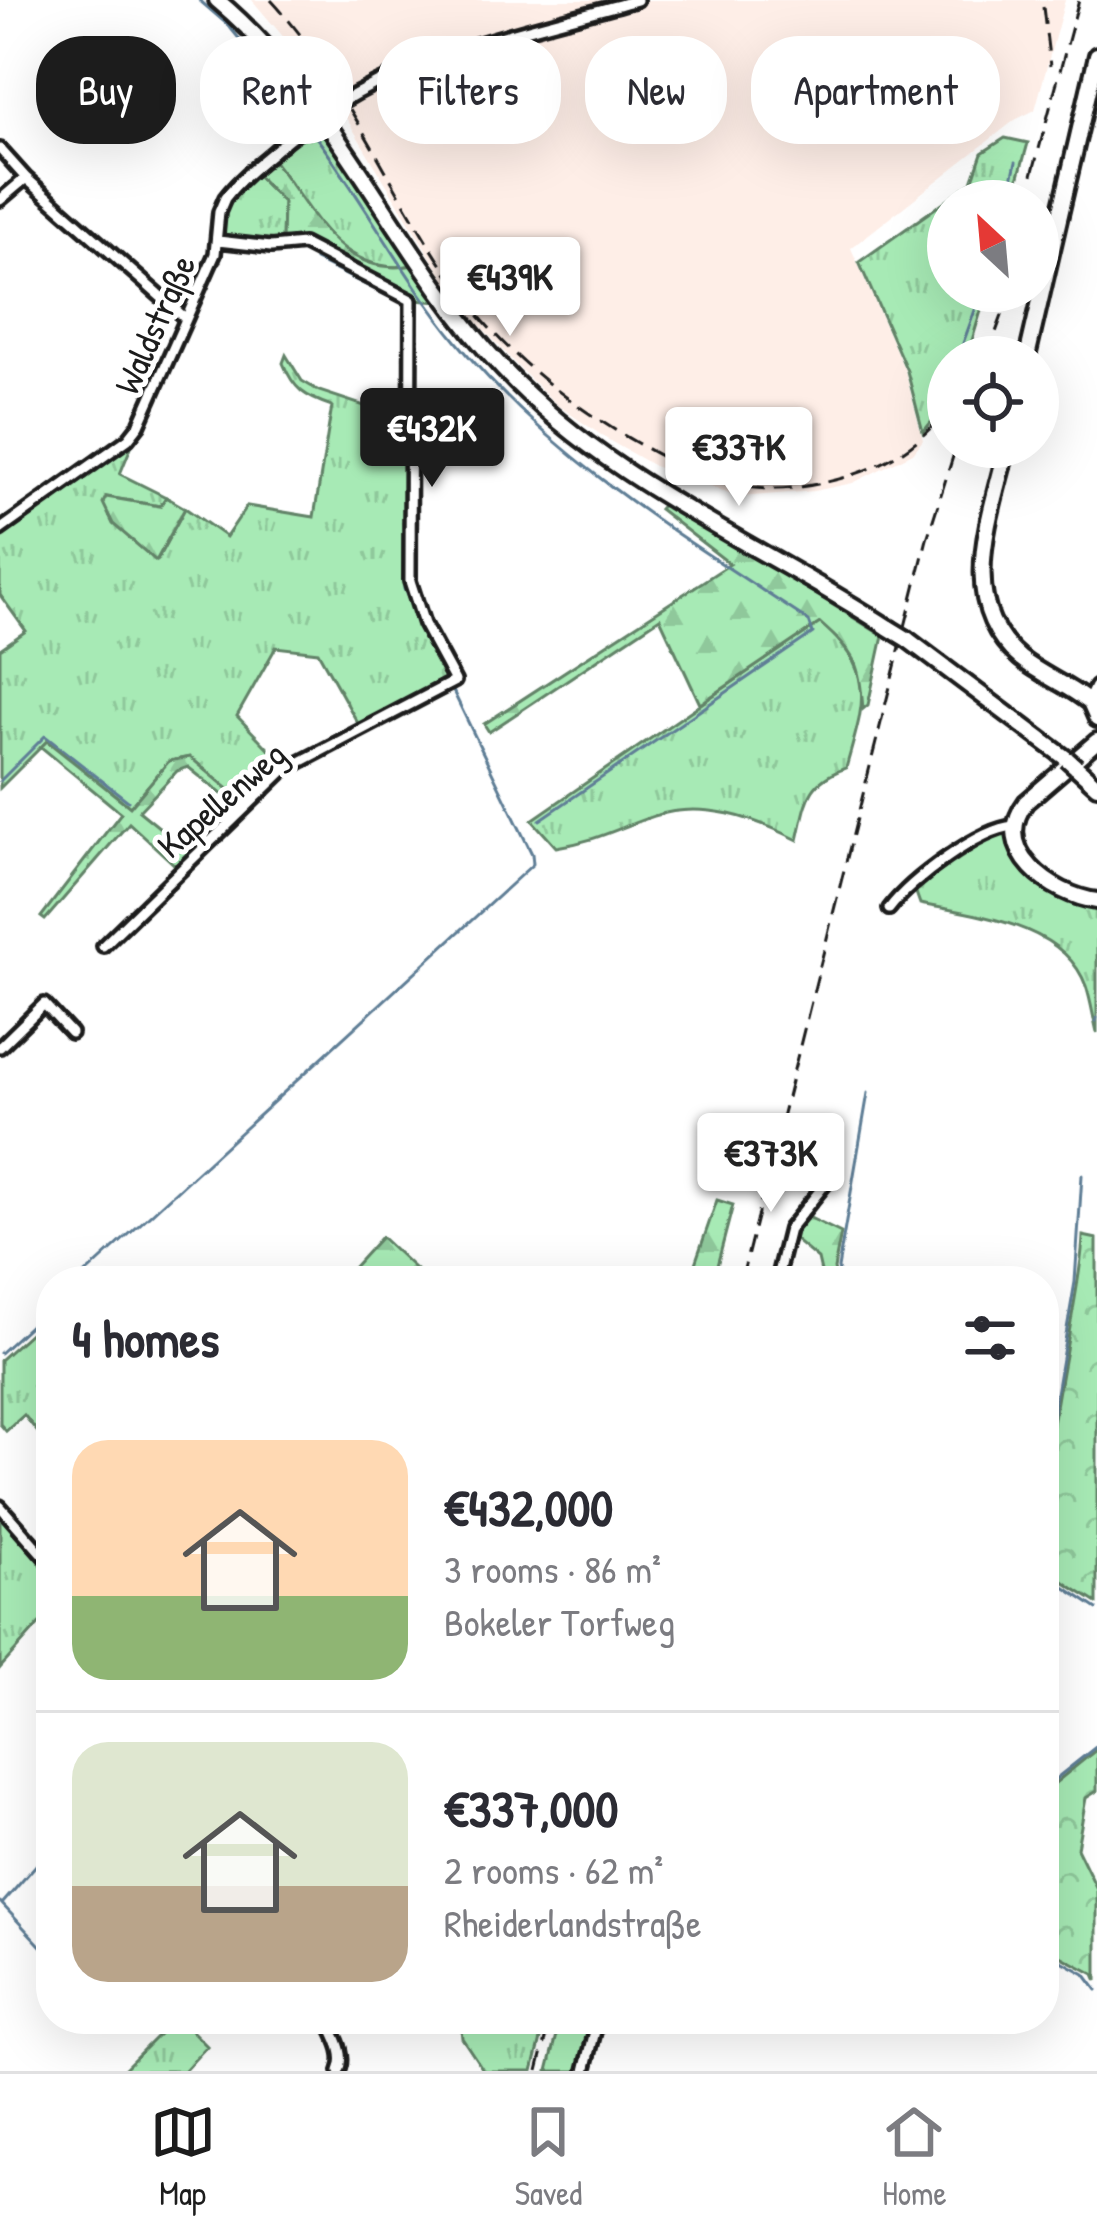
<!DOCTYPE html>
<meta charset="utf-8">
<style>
body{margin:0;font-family:"Patrick Hand",sans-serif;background:#f2f2f3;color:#2b2b33;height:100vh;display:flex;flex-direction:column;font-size:45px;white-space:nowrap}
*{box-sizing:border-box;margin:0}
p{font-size:39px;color:#7c7c81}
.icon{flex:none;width:66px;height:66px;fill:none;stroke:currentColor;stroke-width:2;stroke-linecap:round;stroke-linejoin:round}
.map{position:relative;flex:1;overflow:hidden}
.panel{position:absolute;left:36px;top:1266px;width:1023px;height:768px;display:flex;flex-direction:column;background:#fff;border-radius:48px;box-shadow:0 12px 48px #0002}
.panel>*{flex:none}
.hud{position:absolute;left:36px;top:36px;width:1026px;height:108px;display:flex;gap:24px}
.needle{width:78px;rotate:334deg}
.tools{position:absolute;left:927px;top:180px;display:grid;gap:24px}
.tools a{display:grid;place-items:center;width:132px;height:132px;border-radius:50%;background:#fff;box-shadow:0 12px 48px #0002;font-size:60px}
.price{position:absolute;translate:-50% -102px;padding:0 27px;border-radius:12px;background:#fff;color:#222;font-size:39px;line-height:78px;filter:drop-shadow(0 3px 6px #0008)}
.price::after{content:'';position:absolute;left:50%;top:72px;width:36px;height:27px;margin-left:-18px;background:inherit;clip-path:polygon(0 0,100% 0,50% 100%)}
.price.on{background:#1c1c1c;color:#fff}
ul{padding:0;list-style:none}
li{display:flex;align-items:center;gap:36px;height:300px;padding:0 36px}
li+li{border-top:3px solid #e1e1e2}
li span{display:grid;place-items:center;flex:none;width:336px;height:240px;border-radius:36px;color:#555}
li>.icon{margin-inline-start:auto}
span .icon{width:144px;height:144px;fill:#fffc;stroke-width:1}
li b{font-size:51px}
h2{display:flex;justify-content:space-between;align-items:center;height:144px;padding:0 36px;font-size:51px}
.tag{padding:0 42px;border-radius:48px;background:#fff;box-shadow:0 12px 48px #0002;font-size:42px;line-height:108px}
.tag.on{background:#1c1c1c;color:#fff}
.tabs{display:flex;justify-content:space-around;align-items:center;height:168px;border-top:3px solid #e1e1e2;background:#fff;font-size:33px;color:#7c7c81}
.tabs a{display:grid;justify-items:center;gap:6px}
.tabs .on{color:#1c1c1c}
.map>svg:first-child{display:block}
.built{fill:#feeee7}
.grass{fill:url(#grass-tufts);stroke:#628368;stroke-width:3}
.forest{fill:url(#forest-firs);stroke:#628368;stroke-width:3}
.park{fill:url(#park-crowns);stroke:#628368;stroke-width:3}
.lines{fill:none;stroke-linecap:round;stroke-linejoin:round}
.stream{stroke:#5f7e96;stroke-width:3}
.street-casing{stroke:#1c1c1c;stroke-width:18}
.secondary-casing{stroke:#1c1c1c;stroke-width:22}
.street{stroke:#fff;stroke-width:9}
.secondary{stroke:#fff;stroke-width:14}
.rail{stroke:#1c1c1c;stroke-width:3;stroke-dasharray:18 9;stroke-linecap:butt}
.secondary-bridge-casing{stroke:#1c1c1c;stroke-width:22;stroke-linecap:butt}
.secondary-bridge{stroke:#fff;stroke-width:14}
.labels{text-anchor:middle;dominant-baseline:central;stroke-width:10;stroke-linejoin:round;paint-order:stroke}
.street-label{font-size:36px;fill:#1c1c1c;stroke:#fff}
</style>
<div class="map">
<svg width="1097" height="2071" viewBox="0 0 1097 2071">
<defs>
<pattern id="grass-tufts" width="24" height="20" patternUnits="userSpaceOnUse" patternTransform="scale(3)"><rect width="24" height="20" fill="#a7eab5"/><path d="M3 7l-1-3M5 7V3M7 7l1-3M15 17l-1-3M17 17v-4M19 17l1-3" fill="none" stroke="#8fc89b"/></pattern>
<pattern id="forest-firs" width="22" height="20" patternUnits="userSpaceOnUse" patternTransform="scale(3)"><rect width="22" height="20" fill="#a7eab5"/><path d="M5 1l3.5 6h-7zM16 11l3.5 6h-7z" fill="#8fc89b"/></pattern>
<pattern id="park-crowns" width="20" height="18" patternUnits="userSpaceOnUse" patternTransform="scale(3)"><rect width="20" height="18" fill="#a7eab5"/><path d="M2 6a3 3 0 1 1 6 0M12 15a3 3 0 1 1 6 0" fill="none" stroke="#8fc89b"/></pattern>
</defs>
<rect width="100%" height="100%" fill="#fff"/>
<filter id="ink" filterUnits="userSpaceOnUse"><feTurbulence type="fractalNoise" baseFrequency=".00833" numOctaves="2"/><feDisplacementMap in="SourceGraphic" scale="24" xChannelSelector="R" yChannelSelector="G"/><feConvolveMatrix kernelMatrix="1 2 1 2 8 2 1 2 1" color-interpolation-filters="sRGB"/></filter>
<g filter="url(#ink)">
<!-- built -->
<path class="built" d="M252 0H1065L1035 110 1015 120 851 248 905 371 923 440 913 453 853 483 814 491 740 497 654 466 610 441 557 405 519 368 456 299 331 93Z"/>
<!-- grass -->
<path class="grass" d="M311 125 320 127 414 265C343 279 306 207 271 158Z
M1005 138 1028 143 1012 201H948V291H987L967 357H948V402L923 432 907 371 859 262 972 182 982 153Z
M254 173 283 202 282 243 221 239 225 211Z
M286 355 302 381 319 391 404 419 407 581 450 680 360 727 318 652 276 647 237 716 284 765 244 802 189 757 169 761 130 807 47 741 0 788V649L26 631 0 595V537L133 442 120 474 166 497 160 506 107 497 157 560 185 508 226 537 247 506 314 517 332 406C305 397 294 390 283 363Z
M820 622C877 674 865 700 846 768 806 782 807 802 798 840 754 818 703 800 654 816 618 828 594 842 556 847L532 820Z
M1002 831 1009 833C1016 879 1059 887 1097 906V1033C1093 1017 1091 1000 1086 986 1064 924 976 915 920 904L915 890 922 883Z
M51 1314V1368L33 1386 51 1408 48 1445 24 1415 6 1431 0 1424V1360Z
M0 1514 51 1570V1611L0 1668Z
M174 2019H180L207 2046 184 2071H122Z
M460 2019H546L533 2071H484L462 2038Z"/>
<!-- forest -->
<path class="forest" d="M271 158C312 206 337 280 414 265L440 302 415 300 302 241 282 243 283 202 254 173Z
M106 497 160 506 166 497 185 508 156 561 113 524 103 503Z
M666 501 883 636 868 705 863 709C859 661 856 655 820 623L700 704 660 618 489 732 484 724 730 564 659 509Z
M47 741 130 807 169 761 190 757 244 802 238 807 188 767 177 771 139 811 191 853 177 867 129 823 45 920 41 917 121 813 41 747Z
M717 1200 733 1205 713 1281H689Z
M802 1214 841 1233 834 1269 837 1281H823L818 1259 790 1236Z
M381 1237 428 1281H341Z
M561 2019H590L578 2071H548Z"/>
<!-- park -->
<path class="park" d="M1083 1236 1097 1239V1603C1079 1591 1058 1582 1047 1563 1024 1521 1081 1301 1083 1236Z
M1097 1749V1791L1086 1798 1077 1848 1097 1889V1981L1094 1974 1044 1947V1792Z"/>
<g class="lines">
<!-- stream -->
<path class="stream" d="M199 0 228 25 304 118
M316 137C366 203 404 278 457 342 552 459 685 539 809 621L813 633 540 820
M1007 201 1016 162
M315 260 404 304 407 310
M958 357 982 291
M942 397 948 382
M406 482 404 589 420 625
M427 639 446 678
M0 781 45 736 128 801
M1096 1021 1097 1018
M78 1281 533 864 532 854 453 691
M841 1281 838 1268 868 1093
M0 1353 51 1306
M1044 1464 1075 1282 1082 1175
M1044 1563 1064 1587 1097 1609
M1044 1788 1097 1746
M0 1902 51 1957
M2 1904 51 1848
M1044 1951 1085 1974 1097 1990"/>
<!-- street casing -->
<g class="street-casing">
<path id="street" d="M0 149 26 178 186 319
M0 200 26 178
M0 530 128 439 139 425 215 254 219 212 225 198C238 181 255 167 272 153 378 58 504 37 637 0
M889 909C911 880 979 829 1014 826
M103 946 283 771 455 681 424 624 410 581 411 300 303 244 271 247 218 241
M0 1047 44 1004 71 1033
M776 1281 789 1229 826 1183
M0 1506 51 1564
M327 2019C334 2035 347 2054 339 2071
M585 2071 598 2019"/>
</g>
<!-- secondary casing -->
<g class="secondary-casing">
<path id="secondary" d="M217 0C338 101 396 255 503 369 610 484 759 543 889 628
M1027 357 1097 55
M1007 447C991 516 955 603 1020 658 1042 676 1069 685 1090 703
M907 639 1067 759
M1097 688 1090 703 1097 719
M1097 741 1026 802C990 850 1052 895 1097 901
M1076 767 1097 786"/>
</g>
<!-- street -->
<use href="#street" class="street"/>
<!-- secondary -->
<use href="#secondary" class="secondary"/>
<!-- rail -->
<path class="rail" d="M271 0C347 82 394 199 459 290 504 354 570 405 637 443 689 473 739 496 800 487 860 478 910 458 948 408
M1043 7 1050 66
M1025 201 1079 0
M987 357 1011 291
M741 1281 927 539 956 447
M538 2071 551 2019"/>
<!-- secondary-bridge casing -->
<g class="secondary-bridge-casing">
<path id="secondary-bridge" d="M889 628 907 639
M1067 759 1076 767"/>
</g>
<!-- secondary-bridge -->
<use href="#secondary-bridge" class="secondary-bridge"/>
</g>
</g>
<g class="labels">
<!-- street labels -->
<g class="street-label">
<text transform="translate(154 324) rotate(-66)">Waldstraße</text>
<text transform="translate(221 799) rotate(-41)">Kapellenweg</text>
</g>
</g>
</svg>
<div class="tools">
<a><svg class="needle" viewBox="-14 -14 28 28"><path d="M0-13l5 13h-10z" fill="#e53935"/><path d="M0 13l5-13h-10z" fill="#7c7c81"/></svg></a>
<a><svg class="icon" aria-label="locate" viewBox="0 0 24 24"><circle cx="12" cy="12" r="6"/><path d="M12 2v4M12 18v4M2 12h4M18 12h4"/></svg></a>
</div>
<b class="price" style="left:510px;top:339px">€439K</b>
<b class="price on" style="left:432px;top:490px">€432K</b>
<b class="price" style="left:739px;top:509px">€337K</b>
<b class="price" style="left:771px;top:1215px">€373K</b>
<div class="hud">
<a class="tag on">Buy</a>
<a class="tag">Rent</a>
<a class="tag">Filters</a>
<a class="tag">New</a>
<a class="tag">Apartment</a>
</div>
<section class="panel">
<h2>4 homes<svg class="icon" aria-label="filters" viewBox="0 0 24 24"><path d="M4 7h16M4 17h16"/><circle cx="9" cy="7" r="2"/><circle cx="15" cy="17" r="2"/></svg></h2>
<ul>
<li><span style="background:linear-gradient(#ffd9b3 65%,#8fb573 0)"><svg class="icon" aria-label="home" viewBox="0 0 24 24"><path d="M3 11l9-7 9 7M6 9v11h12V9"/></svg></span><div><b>€432,000</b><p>3 rooms · 86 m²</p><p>Bokeler Torfweg</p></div></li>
<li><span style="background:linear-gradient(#dfe7d0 60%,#b9a48a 0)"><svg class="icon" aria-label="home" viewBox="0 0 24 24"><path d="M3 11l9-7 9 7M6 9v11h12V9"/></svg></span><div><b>€337,000</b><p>2 rooms · 62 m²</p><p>Rheiderlandstraße</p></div></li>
</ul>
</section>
</div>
<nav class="tabs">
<a class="on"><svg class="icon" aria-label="map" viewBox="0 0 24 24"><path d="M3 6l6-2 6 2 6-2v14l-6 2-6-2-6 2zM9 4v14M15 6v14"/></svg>Map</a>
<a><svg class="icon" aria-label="saved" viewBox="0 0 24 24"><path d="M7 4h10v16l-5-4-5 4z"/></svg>Saved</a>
<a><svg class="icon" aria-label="home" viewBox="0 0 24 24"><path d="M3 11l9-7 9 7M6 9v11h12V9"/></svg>Home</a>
</nav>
